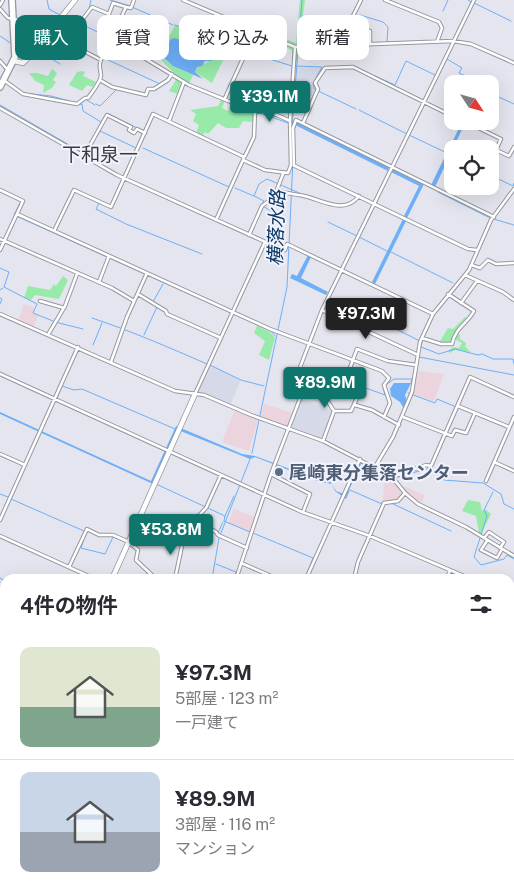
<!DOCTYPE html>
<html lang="ja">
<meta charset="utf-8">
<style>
body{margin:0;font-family:"Public Sans","Noto Sans JP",sans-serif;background:#f2f2f3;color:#2b2b33;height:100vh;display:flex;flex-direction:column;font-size:19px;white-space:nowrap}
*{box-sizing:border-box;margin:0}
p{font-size:16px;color:#7c7c81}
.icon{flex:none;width:28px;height:28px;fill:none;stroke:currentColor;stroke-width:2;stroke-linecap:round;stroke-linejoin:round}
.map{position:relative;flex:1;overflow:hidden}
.side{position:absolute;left:0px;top:574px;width:515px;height:321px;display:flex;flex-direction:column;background:#fff;border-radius:15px 15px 0 0;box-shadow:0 5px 20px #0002}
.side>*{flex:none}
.top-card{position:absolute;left:15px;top:15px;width:485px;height:45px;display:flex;gap:10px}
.needle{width:32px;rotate:126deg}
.controls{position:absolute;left:444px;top:75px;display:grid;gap:10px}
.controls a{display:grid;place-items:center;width:55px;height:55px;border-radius:10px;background:#fff;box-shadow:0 5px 20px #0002;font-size:25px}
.price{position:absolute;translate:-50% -42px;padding:0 11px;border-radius:5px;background:#0f766e;color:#fff;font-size:16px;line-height:32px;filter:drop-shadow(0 1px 2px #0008)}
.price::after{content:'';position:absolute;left:50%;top:30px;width:15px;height:11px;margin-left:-8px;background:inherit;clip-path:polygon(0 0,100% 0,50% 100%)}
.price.current{background:#222;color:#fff}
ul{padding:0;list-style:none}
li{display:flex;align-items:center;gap:15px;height:125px;padding:0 20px}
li+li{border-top:1px solid #e1e1e2}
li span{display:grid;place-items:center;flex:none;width:140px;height:100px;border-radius:10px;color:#555}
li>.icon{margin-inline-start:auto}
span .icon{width:60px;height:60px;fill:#fffc;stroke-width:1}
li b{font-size:21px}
h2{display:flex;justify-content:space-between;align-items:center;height:60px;padding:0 20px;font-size:21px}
.tag{padding:0 18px;border-radius:10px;background:#fff;box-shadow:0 5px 20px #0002;font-size:18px;line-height:45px}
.tag.current{background:#0f766e;color:#fff}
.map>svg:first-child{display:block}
.commercial{fill:#ecd4de}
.built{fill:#d6d9e8}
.green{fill:#98eaa9}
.water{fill:#6eaff7}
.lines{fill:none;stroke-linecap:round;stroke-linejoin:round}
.stream{stroke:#6eaff7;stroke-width:1}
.street-casing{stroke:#9698a0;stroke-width:4.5}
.secondary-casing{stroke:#9698a0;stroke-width:6}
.primary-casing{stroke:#9698a0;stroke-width:8}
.street{stroke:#fff;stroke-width:2.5}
.secondary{stroke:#fff;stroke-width:4.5}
.primary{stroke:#fff;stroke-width:5.5}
.service-dot{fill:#5c6f8a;stroke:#f1f2fb;stroke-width:2}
.labels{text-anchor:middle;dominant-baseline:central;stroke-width:4;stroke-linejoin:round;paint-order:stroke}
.service-label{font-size:18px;font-weight:bold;fill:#4e5e75;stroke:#f1f2fb;text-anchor:start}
.neighbourhood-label{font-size:19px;fill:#3a3b42;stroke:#f1f2fb}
.water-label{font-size:19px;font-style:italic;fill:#093865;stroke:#f1f2fb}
</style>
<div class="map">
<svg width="514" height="894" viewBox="0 0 514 894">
<rect width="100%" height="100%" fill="#e4e5ee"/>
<!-- commercial -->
<path class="commercial" d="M24 304 34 308 33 313 39 314 33 328 18 321Z
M420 371 444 374 434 401 413 394 415 384 412 378 413 373Z
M264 404 293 413 288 426 260 418Z
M235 409 258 419 249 451 222 442Z
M385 477 394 480 400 488 406 487 425 495 420 506 405 495 398 502 382 504Z
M234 509 255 517 250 532 228 523Z"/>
<!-- built -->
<path class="built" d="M296 67 322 68 312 83 316 91 313 96 295 94Z
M210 365 241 380 230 405 197 393Z
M301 399 334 412 324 441 291 427Z"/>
<!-- green -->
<path class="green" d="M300 0H305L297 62 292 63V50L255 34 261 29 296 43Z
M188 21 187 28 210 39 208 45 226 54 212 83 195 72 197 67 220 56 201 45 188 41 170 40 164 59 173 66 193 75 189 84 184 82 178 94 169 91 178 77 162 61 160 55 175 25 185 28Z
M52 69 57 73 53 80 56 82 52 88 43 93 44 85 35 81 29 73H37L48 76Z
M82 71 85 72 83 76 96 82 93 87 87 85 82 91 69 85 77 72Z
M222 98 226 99 222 108 228 111 232 103 238 105 236 111 243 112 245 109 253 111V122L243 121 239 128H226L218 123 208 134 205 132 202 136 196 133 199 125 193 121 196 114 190 110 218 106Z
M63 276 68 280 59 299 35 295 31 300 24 298 28 286 50 290 54 284 56 286Z
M465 317 467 320 456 333 460 335V339L466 343 465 347 471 352 455 350 450 353 448 351 453 347 459 348 462 343 453 338 451 343H439L448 328 453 329Z
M257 326 270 332 275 338 269 360 259 355 265 341 254 333Z
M468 500 480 502 482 511 485 509 491 514 481 534 479 533 476 516 462 511Z"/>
<!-- water -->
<path class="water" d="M174 38 208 47 215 53 222 54 211 61H205L202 66 197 67 195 72 203 79 173 66 164 58 170 40Z
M297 122 389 167 388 171 295 125Z
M462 122 465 123 435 187 431 185Z
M393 169 424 184 407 218 404 216 419 186 391 172Z
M403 219 406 221 375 284 372 282Z
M308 255 311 257 301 278 328 292 326 295 290 278 292 274 297 276Z
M394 383H411L405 395 407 401 404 409 400 402 391 396 390 389Z
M0 412 151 481 176 426 242 454 255 456 317 479 330 481 336 491 344 494 350 490 346 499 335 491 332 484 317 481 255 457 250 459 178 430 153 484 0 414Z"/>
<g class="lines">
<!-- stream -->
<path class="stream" d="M47 0 49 9 60 15
M110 0 130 6
M468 0 471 2
M474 3 511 21
M132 7 173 25
M89 9 91 0
M443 11 448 0
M360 15 383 22 388 27 387 42
M82 18 87 12
M81 24 106 36
M175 25 245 51
M0 36 12 44
M18 48 29 54
M37 50 60 64
M247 52 292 66
M104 58 160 84
M296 66 322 67 313 83 314 89 356 109
M332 67 344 66
M375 76 395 85 406 61 435 75
M438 76 447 59 462 68 459 73 481 83
M23 93 51 96 69 101
M490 93 514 104
M82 103 85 99 95 105
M96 104 100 106 116 90
M0 105 83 153
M76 105 82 104 83 111 101 122 106 114H109L143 131
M359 110 407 134
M260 113 288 123
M292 127 302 0
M295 128 296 125
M409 135 447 153
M90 147 100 131 136 148
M143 148 229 187
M490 175 513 186 514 183
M235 188 254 196 259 184 267 179 304 195
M0 192 21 201 14 215 271 331 275 336
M75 192 89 198
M438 192 490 218 514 225
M254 196 264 201 261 205 286 220
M95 201 99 203 96 209 126 224 202 254
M328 222 357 236
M55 233 62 217
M359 237 387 251
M391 252 453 283
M0 268 9 272 4 287 37 304 33 313 53 321
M0 290 3 288
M0 298 2 299 0 304
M153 302 163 284
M362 312 422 342 421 347 439 354 455 349 478 355 482 354 493 359H513L514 364
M92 318C131 331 168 347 207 364
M55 322 83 329
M144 335 157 307
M93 345 102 323
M419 357 514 375
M351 360 344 380 385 395 383 387 394 379H412L411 383
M210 365 241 380 264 386
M0 372 57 398 62 386 74 390 82 389 175 429
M408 393 435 403 437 399 509 429
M252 453 287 287 293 159
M156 484 225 516 224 521 250 532
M350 490 382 504
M348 491 361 463 391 479 430 468 444 480 483 483 501 494 504 504 514 509
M493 492 484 510 487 516 474 557 481 565 504 559 507 555 514 559
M0 494 8 497
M11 499 84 531
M385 504 391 503 451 531
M300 510 315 515
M225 516 234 496
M86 532 81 548 105 554 113 537 126 542
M218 533 223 522
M253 533 313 558 305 579
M216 564 236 572 234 579
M0 578 5 581
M144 579 147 573
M212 579 219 538 250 459
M0 636 4 628
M0 669 5 672
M510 731 514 746
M0 753 5 756
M510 828 514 829
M161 890 162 894
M228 890 231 894
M328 890 335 894
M433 890 436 893
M503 890 505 894
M323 894 325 890
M411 894 414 890"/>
<!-- street casing -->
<g class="street-casing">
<path id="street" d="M183 0 295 47 453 41 471 44 514 63
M385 0 439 22 442 28 437 42
M0 5 3 0
M0 9 8 18 18 20 46 35
M62 16 79 24 92 7 109 14 113 3 126 7
M348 26 361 0
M49 33 101 60
M111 38 189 85 248 109 277 115 290 121
M324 46 330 24 370 31V44
M0 61 7 69
M100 80 112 87 146 95 148 89H154L168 80 172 74
M5 81 23 94 77 104 85 98H88C92 92 100 83 101 76 101 70 98 66 101 60L126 7 131 8 134 0
M225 98 256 30
M0 108 117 175 281 249 285 250 287 244 433 314
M169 121 184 82
M464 121 501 139 496 150 509 156 514 147
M303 123 318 89 315 83 325 68 353 67 452 116
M84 156 107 115 131 127 129 130 134 133 137 129 145 133
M245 156 254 137 255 110
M294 166 293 128 296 120 494 217
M295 166 468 249 477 250
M0 190 23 201 0 250
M277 190C287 194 289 193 299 195 318 197 343 217 359 196
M17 214 270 329 382 371 389 378 384 385 390 403 384 417
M216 220 243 160
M54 231 74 190 111 207 153 114 244 157 243 160 265 170 288 173 291 165 290 121 295 47
M249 235 262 206 274 197 283 174
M0 239 112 288 134 301
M471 265 480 268 488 260 496 264 514 263
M465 275 503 292 514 300
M99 282 109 256
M138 294 166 311 167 314 221 338
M40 301 64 308
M461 303 477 281
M322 310 418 355
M0 314 175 391 204 395 251 415 323 441 392 477 405 493 418 504 466 527 514 556
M49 333 65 306 77 274
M422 338 441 344H452C455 328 468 323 474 311L448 294
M111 362 127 317 147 273
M0 374 302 512 370 536 471 579
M332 383 327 400 334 411
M343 387 357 349 388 361 416 365
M195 394 265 242
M355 405 372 410 399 425
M458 406 509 427
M403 417 452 436 455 430 466 433 475 413
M323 441 334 411H351L357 398 342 393 343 387 299 370 322 310 474 0
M0 454 25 465
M494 462 514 471
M375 467 393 437 412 392 420 342 433 314 469 270 491 220 514 189
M271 474 310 494 303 512
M392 477 426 465 431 466 470 377 514 397
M486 481 514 417
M140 517 184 536
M195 519 216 532 218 535 247 548
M0 520 78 347
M0 536 95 579
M484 538 489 532 504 542 500 548
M487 541 481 550 497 558 502 549
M241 563 278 579
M69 567 87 529 99 535H113L129 542 138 550 136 560 156 579
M175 579 184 536 191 524 206 508 221 475
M236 579 271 474 309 375
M306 579 360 459
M354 579 358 562 384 503 398 501 405 493
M447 579 450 570
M510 595 514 597
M510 609 514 599
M510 663 514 665
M510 680 514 676
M0 713 5 715
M21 890 29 894
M332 890 339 894
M471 890 479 894
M41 894H45
M73 894 76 890
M104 894 106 890
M196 894 198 890
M246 894 248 890
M321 894 323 890"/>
</g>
<!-- secondary casing -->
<g class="secondary-casing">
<path id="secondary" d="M14 61 23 63 31 55 75 0
M112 579 195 394
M0 623 5 625
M0 809 5 798
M0 834 5 849
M0 883 5 871"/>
</g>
<!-- primary casing -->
<g class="primary-casing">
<path id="primary" d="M0 87 15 57 12 0
M510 818 514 814
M441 894 445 890"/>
</g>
<!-- street -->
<use href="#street" class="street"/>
<!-- secondary -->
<use href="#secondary" class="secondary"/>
<!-- primary -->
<use href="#primary" class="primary"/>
</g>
<!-- markers -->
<circle class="service-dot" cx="279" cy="472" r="5"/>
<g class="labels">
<!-- service labels -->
<g class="service-label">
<text x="289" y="472">尾崎東分集落センター</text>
</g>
<!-- neighbourhood labels -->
<g class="neighbourhood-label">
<text x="100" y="154">下和泉一</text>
</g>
<!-- water labels -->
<g class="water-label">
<text transform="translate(276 228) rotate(-88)">横落水路</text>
</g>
</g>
</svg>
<div class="controls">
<a><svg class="needle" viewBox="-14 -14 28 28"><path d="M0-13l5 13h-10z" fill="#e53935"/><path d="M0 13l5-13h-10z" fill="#7c7c81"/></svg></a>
<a><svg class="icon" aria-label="locate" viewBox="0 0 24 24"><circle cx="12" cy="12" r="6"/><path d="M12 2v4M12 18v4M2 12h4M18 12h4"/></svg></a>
</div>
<b class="price" style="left:270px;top:123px">¥39.1M</b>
<b class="price current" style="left:366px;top:340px">¥97.3M</b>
<b class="price" style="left:325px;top:409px">¥89.9M</b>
<b class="price" style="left:171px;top:556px">¥53.8M</b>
<div class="top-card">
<a class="tag current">購入</a>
<a class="tag">賃貸</a>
<a class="tag">絞り込み</a>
<a class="tag">新着</a>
</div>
<section class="side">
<h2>4件の物件<svg class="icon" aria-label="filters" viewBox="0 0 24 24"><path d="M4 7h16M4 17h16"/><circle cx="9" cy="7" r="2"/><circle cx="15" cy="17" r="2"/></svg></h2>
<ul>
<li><span style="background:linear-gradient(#dfe7d0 60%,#7fa58c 0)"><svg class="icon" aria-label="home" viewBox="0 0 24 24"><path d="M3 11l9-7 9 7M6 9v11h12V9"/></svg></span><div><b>¥97.3M</b><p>5部屋 · 123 m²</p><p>一戸建て</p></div></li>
<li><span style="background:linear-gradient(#c9d6e8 60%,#9aa5b1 0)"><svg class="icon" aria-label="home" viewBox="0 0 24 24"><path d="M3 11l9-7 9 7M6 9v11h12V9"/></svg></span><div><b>¥89.9M</b><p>3部屋 · 116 m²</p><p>マンション</p></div></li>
</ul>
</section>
</div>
